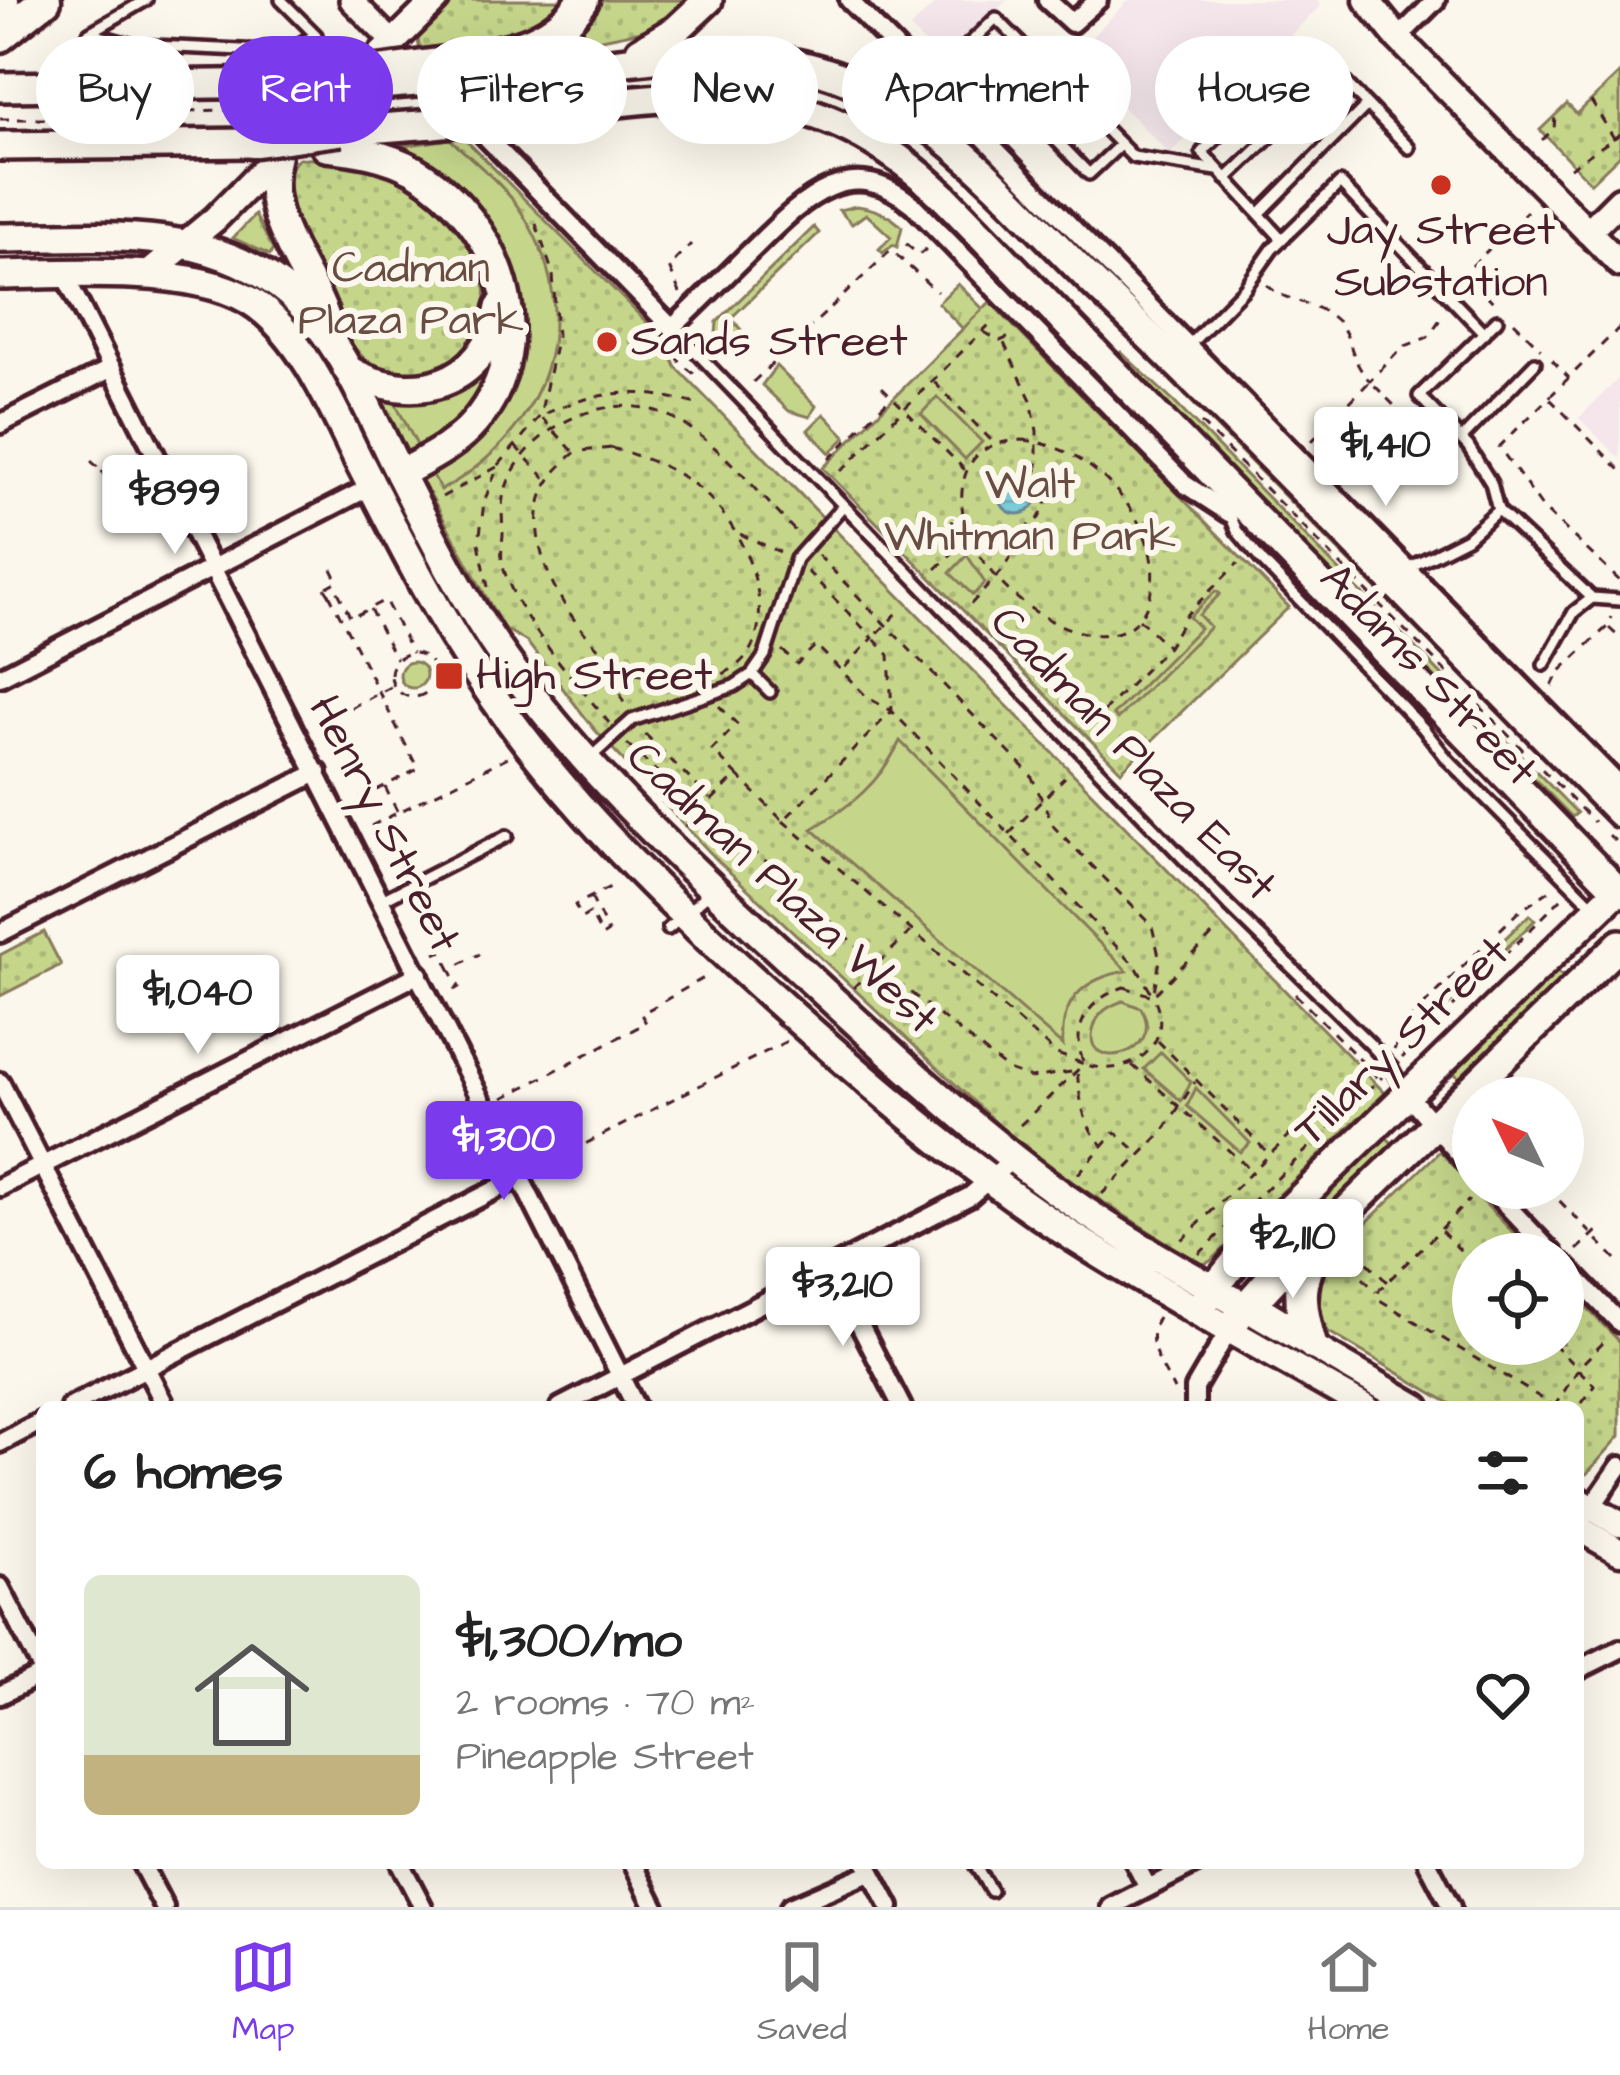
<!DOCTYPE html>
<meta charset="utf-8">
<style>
body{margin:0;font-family:"Architects Daughter",sans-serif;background:#f6f6f6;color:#222;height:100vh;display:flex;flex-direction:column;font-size:45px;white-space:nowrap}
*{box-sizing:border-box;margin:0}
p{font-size:39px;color:#767676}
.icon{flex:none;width:66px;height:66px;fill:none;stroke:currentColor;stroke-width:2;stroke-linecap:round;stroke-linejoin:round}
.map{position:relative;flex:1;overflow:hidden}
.side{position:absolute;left:36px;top:1401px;width:1548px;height:468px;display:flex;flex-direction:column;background:#fff;border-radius:18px;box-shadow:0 12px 48px #0002}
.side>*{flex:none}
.top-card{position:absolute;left:36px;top:36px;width:1548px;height:108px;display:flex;gap:24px}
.needle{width:78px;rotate:313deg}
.tools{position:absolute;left:1452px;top:1077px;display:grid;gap:24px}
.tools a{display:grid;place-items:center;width:132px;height:132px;border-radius:50%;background:#fff;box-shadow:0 12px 48px #0002;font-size:60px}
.price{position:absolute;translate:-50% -102px;padding:0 27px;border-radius:12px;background:#fff;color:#222;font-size:39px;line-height:78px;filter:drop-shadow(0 3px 6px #0008)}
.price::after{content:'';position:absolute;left:50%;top:72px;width:36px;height:27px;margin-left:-18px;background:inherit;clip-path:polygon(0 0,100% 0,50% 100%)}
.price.active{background:#7c3aed;color:#fff}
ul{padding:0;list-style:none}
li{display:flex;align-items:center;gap:36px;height:300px;padding:0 48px}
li+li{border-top:3px solid #e0e0e0}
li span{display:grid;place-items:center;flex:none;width:336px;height:240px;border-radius:18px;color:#555}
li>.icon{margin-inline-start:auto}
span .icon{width:144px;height:144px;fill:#fffc;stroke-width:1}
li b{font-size:51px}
h2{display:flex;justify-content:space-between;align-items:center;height:144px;padding:0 48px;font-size:51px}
.chip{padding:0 42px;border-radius:54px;background:#fff;box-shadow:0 12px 48px #0002;font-size:42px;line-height:108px}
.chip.active{background:#7c3aed;color:#fff}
.tabs{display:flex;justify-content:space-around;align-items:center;height:168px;border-top:3px solid #e0e0e0;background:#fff;font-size:33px;color:#767676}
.tabs a{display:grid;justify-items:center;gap:6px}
.tabs .active{color:#7c3aed}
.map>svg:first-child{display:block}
.built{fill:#f4e6eb}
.grass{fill:url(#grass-tufts);stroke:#887a5b;stroke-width:3}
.park{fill:url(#park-dots);stroke:#887a5b;stroke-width:3}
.garden{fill:#c5d68b;stroke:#887a5b;stroke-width:3}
.water{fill:url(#water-rules);stroke:#688693;stroke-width:3}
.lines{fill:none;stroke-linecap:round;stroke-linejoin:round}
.minor-tunnel{stroke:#d8ccc5;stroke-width:16;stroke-dasharray:16 8;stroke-linecap:butt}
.secondary-tunnel{stroke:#d8ccc5;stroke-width:24;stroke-dasharray:24 12;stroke-linecap:butt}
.service-casing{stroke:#4a1f2b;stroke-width:18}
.pedestrian-casing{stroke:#4a1f2b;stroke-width:21}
.minor-casing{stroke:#4a1f2b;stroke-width:26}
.tertiary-casing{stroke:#4a1f2b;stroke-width:30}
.secondary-casing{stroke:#4a1f2b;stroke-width:33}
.primary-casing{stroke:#4a1f2b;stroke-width:36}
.trunk-casing{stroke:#4a1f2b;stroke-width:36}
.motorway-casing{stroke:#4a1f2b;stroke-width:39}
.path{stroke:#4a1f2b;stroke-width:3;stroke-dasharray:9 9;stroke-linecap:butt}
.service{stroke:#fbf7ec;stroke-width:9}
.pedestrian{stroke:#fbf7ec;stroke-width:12}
.minor{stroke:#fbf7ec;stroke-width:16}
.tertiary{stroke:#fbf7ec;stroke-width:21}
.secondary{stroke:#fbf7ec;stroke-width:24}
.primary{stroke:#fbf7ec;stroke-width:27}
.trunk{stroke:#fbf7ec;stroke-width:27}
.motorway{stroke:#fbf7ec;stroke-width:30}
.trunk-bridge-casing{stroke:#4a1f2b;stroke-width:36;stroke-linecap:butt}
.motorway-bridge-casing{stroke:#4a1f2b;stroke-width:39;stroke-linecap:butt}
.trunk-bridge{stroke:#fbf7ec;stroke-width:27}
.motorway-bridge{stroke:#fbf7ec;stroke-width:30}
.poi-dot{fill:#c8321e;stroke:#fbf7ec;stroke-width:4.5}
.labels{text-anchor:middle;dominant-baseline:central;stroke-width:12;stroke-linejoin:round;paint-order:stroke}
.poi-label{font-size:45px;fill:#4a1f2b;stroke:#fbf7ec;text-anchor:start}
.park-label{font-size:45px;fill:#694d43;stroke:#fbf7ec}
.street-label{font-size:45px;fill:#4a1f2b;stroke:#fbf7ec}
</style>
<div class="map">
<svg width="1620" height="1907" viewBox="0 0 1620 1907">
<defs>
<pattern id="grass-tufts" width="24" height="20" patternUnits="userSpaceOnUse" patternTransform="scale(3)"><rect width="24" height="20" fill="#c5d68b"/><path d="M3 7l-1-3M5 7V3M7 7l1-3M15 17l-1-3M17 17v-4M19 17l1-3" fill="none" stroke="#abb778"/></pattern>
<pattern id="park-dots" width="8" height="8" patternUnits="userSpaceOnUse" patternTransform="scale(3)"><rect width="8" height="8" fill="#c5d68b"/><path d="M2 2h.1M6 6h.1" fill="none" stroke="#abb778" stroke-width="1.8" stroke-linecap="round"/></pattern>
<pattern id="water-rules" width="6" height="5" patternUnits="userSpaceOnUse" patternTransform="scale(3)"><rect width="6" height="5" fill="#7ccbd9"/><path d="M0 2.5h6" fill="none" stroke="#6daeba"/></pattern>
</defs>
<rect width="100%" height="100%" fill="#fbf7ec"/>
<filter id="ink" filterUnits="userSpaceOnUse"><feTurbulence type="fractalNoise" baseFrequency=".00833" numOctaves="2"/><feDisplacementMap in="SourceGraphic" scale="24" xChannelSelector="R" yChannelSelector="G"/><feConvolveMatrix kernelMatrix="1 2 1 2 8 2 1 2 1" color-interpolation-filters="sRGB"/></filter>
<g filter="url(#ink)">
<!-- built -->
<path class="built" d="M939 0H1007L944 62 910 28Z
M1129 0H1318L1320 6 1170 154 1072 56Z
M1620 377V459L1579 418Z"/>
<!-- grass -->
<path class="grass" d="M856 206C875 208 889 214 902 227L897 247 893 245 883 253 879 249 891 237 866 214 852 224 839 210Z
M255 215 273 249 270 255 233 238Z
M958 284 989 315 937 355 963 329 938 303Z
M776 366 816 406 810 417 789 411 762 385Z
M824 414 846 437 830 453 808 430Z
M1529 915 1535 920 1414 1039 1408 1033Z"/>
<!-- park -->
<path class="park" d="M455 0H570L551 22 432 59 419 46 418 39Z
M597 0H694L665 24 651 29 538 52Z
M1620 73V155L1591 183 1540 130 1567 104 1577 114Z
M463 137 665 341 676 367 1388 1096 1371 1113 1358 1118 1211 1261 1201 1265 1179 1256 1169 1244 1078 1186 1006 1132 719 862 595 730 527 642 503 628 430 494 419 490 412 482 518 360 523 333 521 306 510 264 487 221 453 182 396 147Z
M299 158C333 160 367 162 398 177 454 205 520 292 466 350 455 362 442 368 427 373 360 396 335 312 312 266 302 248 281 221 282 200 282 183 288 169 299 158Z
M990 302 1289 607 1121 771 823 468Z
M378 397 405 400 447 432 407 456 402 454 375 398Z
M44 932 61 965 0 996V955Z
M1440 1151 1458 1169 1467 1185 1534 1254H1473V1344H1563V1284L1620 1342V1436L1583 1478H1578V1407H1456L1329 1332C1311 1313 1313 1289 1322 1266Z"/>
<!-- garden -->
<path class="garden" d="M450 139C474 162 505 185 522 213 589 318 546 433 441 490L430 470 518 360 523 333 521 306 510 264 487 221 453 182 396 147Z
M814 227 819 233 731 318 742 331 726 347 716 335 717 322Z
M1121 352 1174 402 1577 813 1572 817 1138 375 1119 354Z
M491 360C482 403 453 426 420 451L393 399Z
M1175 379 1590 799 1587 802 1172 382Z
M937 397 982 442 965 459 921 414Z
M967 555 985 583 973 595 950 573Z
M1216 591 1220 594 1199 615 1210 627 1117 719 1113 715 1200 628 1189 617Z
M400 675a13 13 0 1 1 26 0a13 13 0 1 1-26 0Z
M900 741 1127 971C1084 978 1059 1000 1063 1046L812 829C852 805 880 783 900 741Z
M1552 967 1563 977 1460 1079 1449 1068Z
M1123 1001 1141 1008C1169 1056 1078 1075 1094 1027 1098 1012 1109 1006 1123 1001Z
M1161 1052 1191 1082 1181 1101 1144 1069Z
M1196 1088 1250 1143 1240 1152 1187 1106Z
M1382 1133 1393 1144 1257 1276 1247 1265Z"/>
<!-- water -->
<path class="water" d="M999 495a19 19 0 1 1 38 0a19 19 0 1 1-38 0Z"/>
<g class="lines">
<!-- minor-tunnel -->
<path class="minor-tunnel" d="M430 80 471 122"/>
<!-- secondary-tunnel -->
<path class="secondary-tunnel" d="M291 143 364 71"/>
<!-- service casing -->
<g class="service-casing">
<path id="service" d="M146 0 89 33 133 45 284 52 316 35 281 0
M1120 145 1089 174 966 47 996 18 1133 157 1217 170
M1226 179 1336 74
M1259 214 1367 105
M1282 239 1202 152 1308 51H1315L1409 148
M1497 320 1419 396 1468 446 1491 483 1498 510 1592 598
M673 328 1229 906 1370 1044 1392 1068 1404 1090
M1188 346 1244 289 1273 248 1340 183 1484 333
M1461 439 1535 363
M1229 513 1237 531 1262 561 1423 728 1448 760 1595 908
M1408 568 1467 538 1498 510
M1544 665 1574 612 1592 598 1620 600
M752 674 770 692
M591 757 632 720 734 686 752 674 765 655 796 559 843 506
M382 900 507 836
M668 929 709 893
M974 1863 991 1891"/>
</g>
<!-- pedestrian casing -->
<g class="pedestrian-casing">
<path id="pedestrian" d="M1288 1276 1292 1278 1293 1316 1289 1319 1263 1303Z"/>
</g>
<!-- minor casing -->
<g class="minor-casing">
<path id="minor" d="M849 0 1620 786
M1047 0 1072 23 1098 0
M1398 38 1436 0
M484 135 672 328C700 302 726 275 753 249 800 203 848 150 913 205L1186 485 1229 513 1239 503
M64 274 636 1407
M0 424 112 368
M0 677 372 486
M0 933 318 772
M0 1082 166 1407
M1407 1094 1473 1170
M0 1187 419 974
M1490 1188 1553 1254
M1563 1264 1620 1323
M830 1267 902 1407
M70 1407 520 1177
M560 1407 970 1196 1015 1157
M1195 1407V1388L1229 1330
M0 1443 42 1421
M1587 1514 1620 1466
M0 1587 42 1669
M1578 1670 1620 1649
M0 1695 42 1674
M141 1863 164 1907
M400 1863 423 1907
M633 1863 655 1907
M1135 1863 1148 1888
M1428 1863 1451 1907
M867 1864 890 1907
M790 1907 871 1872
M1111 1907 1197 1863"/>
</g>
<!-- tertiary casing -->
<g class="tertiary-casing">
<path id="tertiary" d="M351 0 393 42"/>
</g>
<!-- secondary casing -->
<g class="secondary-casing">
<path id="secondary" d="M1367 0 1398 38 1620 264
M367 68 436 0
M1588 232 1620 200
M147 275 215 219 276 157
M1245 1307 1417 1407
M1229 1330 1365 1407
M1578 1500 1620 1524
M1578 1528 1620 1552"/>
</g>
<!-- primary casing -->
<g class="primary-casing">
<path id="primary" d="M276 157C259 220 312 271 329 329
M0 238C95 237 200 225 280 286 336 329 363 399 393 460 427 527 461 597 504 658 580 765 675 854 771 943 859 1024 948 1110 1044 1182 1107 1230 1177 1268 1245 1307
M0 275C70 274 200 263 258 306 307 343 334 412 361 465 398 537 435 612 481 679 556 791 650 885 748 975 833 1052 920 1129 1013 1196 1082 1246 1156 1287 1229 1330 1259 1285 1296 1250 1339 1218L1620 944
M1202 1303 1236 1261 1620 888
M1313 1346C1299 1299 1298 1280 1325 1237"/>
</g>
<!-- trunk casing -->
<g class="trunk-casing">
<path id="trunk" d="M640 51 676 30 708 0
M468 78C510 74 553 69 595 65 678 55 735 45 819 70 939 106 1015 208 1102 291 1279 460 1447 639 1620 813
M0 87 296 83
M505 117C679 94 807 63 946 199L1620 893
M341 131 433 124
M0 146 252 143
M326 147C356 150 387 155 414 170 500 221 544 339 475 422 455 446 427 459 400 474
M347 369C411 407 486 387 500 307"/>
</g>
<!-- motorway casing -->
<g class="motorway-casing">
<path id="motorway" d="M0 2 3 0
M0 36 45 0
M453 62C504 51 552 47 583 0"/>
</g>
<!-- path -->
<path class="path" d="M1591 101 1620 148
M992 103 1004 116 998 122
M153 117 180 111 286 109
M0 119H161
M1542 140 1554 129 1555 116
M1570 168 1620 134
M906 244 919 255 926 249
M1474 282 1498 307
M1267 285C1287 304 1315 300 1337 321 1354 338 1348 359 1370 381L1403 347 1428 337 1443 315
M1465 292 1474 282 1465 273 1527 211
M680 293 669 267 691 244
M1514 322 1541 349
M1620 327 1499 447 1542 507 1620 581
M984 332 1000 341 1012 336
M677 354 680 363 697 376
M1552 360 1569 378
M753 382 891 250 937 292
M934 382 994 443
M882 387 965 470
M1550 399 1620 470
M1201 423 1594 822
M1023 440C1064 444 1099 468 1124 500 1142 523 1156 555 1152 585 1137 703 944 587 963 484 969 451 993 441 1023 440Z
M1312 441 1370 381 1453 465 1457 462
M515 446 545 478
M611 448C644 457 675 468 701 490 761 542 802 679 683 682 659 683 625 672 607 656 559 614 505 518 562 465 562 464 574 453 575 453 584 449 601 450 611 448Z
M573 451 540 416C602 388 638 387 703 406
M829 459 891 397
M91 461 102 471 132 456
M118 465 125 478H129L131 472 126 461
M102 471 111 489
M841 471 995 319
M442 497 497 467
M740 534 780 552
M818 555 1031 775 1054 827 1152 926 1160 960 1153 996
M936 569 968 538
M807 571 873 638 841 671
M327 587 338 581 332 569
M488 587 479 543 484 502 498 466 540 416 557 336 553 274 534 218
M325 588 329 594 337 590 351 618 385 600 412 653
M329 594 418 769 357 800
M971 604 1003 570 1026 528 1039 518 1047 502 1045 488 1037 477V431L1031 400 1003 341
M370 609 396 659
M1139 619 1167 646
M1609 628 1620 638
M782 650 797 664 816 645 868 698 892 711 1137 968 1153 996 1216 931
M391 675a22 22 0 1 1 44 0a22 22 0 1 1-44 0Z
M609 660 625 707
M1552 686 1559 672 1607 627 1611 617
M719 706 737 724 712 750 737 775
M609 723C574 678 516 619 502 563 501 555 502 544 503 535 503 524 501 510 503 498 518 432 600 389 662 413 713 433 761 497 799 535
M319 724 391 687
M1090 725 1168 647 1187 614 1238 563
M645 734 710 799
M627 744 700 812 775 868 876 965 1008 1070 1031 1078 1077 1071C1080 1097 1082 1127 1103 1145
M385 787 397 811
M783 821 1057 1054 1084 1064 1015 1130
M371 826 508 757
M686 826 737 775 783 821 892 711 889 655 873 638 901 609
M1009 834 1065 777
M1609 835 1620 846
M1255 894 1261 888
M591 897 608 932 602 936 590 913 582 918 575 905 616 884
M435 954 441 951 450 969
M1124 987 1153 996C1178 1044 1129 1081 1084 1064 1069 1027 1089 999 1124 987Z
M853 988 910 932
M454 990 459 987 450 969 480 954
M1295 994 1381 1081
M1158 1041 1269 1154
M1394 1050 1404 1025 1517 913 1552 889
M1402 1058 1565 895
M1132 1065 1251 1170
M503 1098 646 1023 641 1014 709 975
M538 1168 787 1041
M1078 1174 1115 1132 1141 1155
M1547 1188 1620 1263
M1102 1194 1162 1133 1195 1082
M1441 1229 1469 1200
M1182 1240 1334 1092 1368 1076
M1355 1250 1387 1282
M1577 1250 1597 1231
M1199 1254 1382 1077
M1363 1261 1361 1276 1376 1292
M1473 1263 1440 1230 1379 1290 1378 1299 1556 1407
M1158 1317C1143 1343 1162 1365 1174 1390
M1553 1344 1595 1386 1578 1408
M1554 1407 1581 1365 1604 1342"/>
<!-- service -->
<use href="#service" class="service"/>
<!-- pedestrian -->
<use href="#pedestrian" class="pedestrian"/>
<!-- minor -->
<use href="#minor" class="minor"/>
<!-- tertiary -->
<use href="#tertiary" class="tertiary"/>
<!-- secondary -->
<use href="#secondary" class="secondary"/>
<!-- primary -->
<use href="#primary" class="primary"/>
<!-- trunk -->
<use href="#trunk" class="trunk"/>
<!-- motorway -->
<use href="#motorway" class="motorway"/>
<!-- trunk-bridge casing -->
<g class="trunk-bridge-casing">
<path id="trunk-bridge" d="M365 86 468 78
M433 124 505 117
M252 143 341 131"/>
</g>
<!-- motorway-bridge casing -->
<g class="motorway-bridge-casing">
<path id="motorway-bridge" d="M296 83 453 62"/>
</g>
<!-- trunk-bridge -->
<use href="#trunk-bridge" class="trunk-bridge"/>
<!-- motorway-bridge -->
<use href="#motorway-bridge" class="motorway-bridge"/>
</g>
</g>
<!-- markers -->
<g class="poi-dot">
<circle cx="1441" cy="185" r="12"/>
<circle cx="607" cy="342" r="12"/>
<rect x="434" y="661" width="30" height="30" rx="6"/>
</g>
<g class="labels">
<!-- poi labels -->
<g class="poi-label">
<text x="1441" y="231" text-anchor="middle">Jay Street<tspan x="1441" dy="52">Substation</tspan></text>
<text x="631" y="342">Sands Street</text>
<text x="476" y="676">High Street</text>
</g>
<!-- park labels -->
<g class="park-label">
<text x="411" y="269">Cadman<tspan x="411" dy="52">Plaza Park</tspan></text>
<text x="1030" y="485">Walt<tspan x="1030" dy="52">Whitman Park</tspan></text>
</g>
<!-- street labels -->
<g class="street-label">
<text transform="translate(1428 675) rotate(46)">Adams Street</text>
<text transform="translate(1133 754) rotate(46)">Cadman Plaza East</text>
<text transform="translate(384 824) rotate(63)">Henry Street</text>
<text transform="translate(782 888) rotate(43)">Cadman Plaza West</text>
<text transform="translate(1402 1042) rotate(-44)">Tillary Street</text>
</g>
</g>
</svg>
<div class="tools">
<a><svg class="needle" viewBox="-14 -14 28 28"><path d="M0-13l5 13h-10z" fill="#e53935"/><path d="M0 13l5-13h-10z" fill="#767676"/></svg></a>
<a><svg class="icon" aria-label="locate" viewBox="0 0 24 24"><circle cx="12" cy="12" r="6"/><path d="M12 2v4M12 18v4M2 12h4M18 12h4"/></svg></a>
</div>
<b class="price" style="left:1386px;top:509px">$1,410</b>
<b class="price" style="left:175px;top:557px">$899</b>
<b class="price" style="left:198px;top:1057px">$1,040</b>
<b class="price active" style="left:504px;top:1203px">$1,300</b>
<b class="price" style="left:1293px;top:1301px">$2,110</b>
<b class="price" style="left:843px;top:1349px">$3,210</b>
<div class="top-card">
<a class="chip">Buy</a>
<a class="chip active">Rent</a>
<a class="chip">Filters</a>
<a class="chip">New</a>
<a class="chip">Apartment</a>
<a class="chip">House</a>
</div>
<section class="side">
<h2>6 homes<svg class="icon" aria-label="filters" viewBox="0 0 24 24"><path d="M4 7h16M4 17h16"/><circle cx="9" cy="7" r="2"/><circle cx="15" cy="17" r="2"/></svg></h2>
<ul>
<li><span style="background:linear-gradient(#dfe7d0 75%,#c2b280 0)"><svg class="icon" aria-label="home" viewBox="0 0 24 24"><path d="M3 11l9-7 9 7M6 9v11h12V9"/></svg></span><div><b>$1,300/mo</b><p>2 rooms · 70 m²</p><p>Pineapple Street</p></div><svg class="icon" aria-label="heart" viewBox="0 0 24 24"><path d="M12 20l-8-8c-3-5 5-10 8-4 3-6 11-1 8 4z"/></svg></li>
</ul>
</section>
</div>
<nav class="tabs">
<a class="active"><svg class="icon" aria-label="map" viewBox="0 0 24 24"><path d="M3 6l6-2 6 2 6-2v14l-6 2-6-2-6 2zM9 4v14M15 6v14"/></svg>Map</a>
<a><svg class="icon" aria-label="saved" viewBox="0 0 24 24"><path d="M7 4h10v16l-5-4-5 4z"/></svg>Saved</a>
<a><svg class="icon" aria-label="home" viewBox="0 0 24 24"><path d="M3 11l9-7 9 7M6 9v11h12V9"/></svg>Home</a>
</nav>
